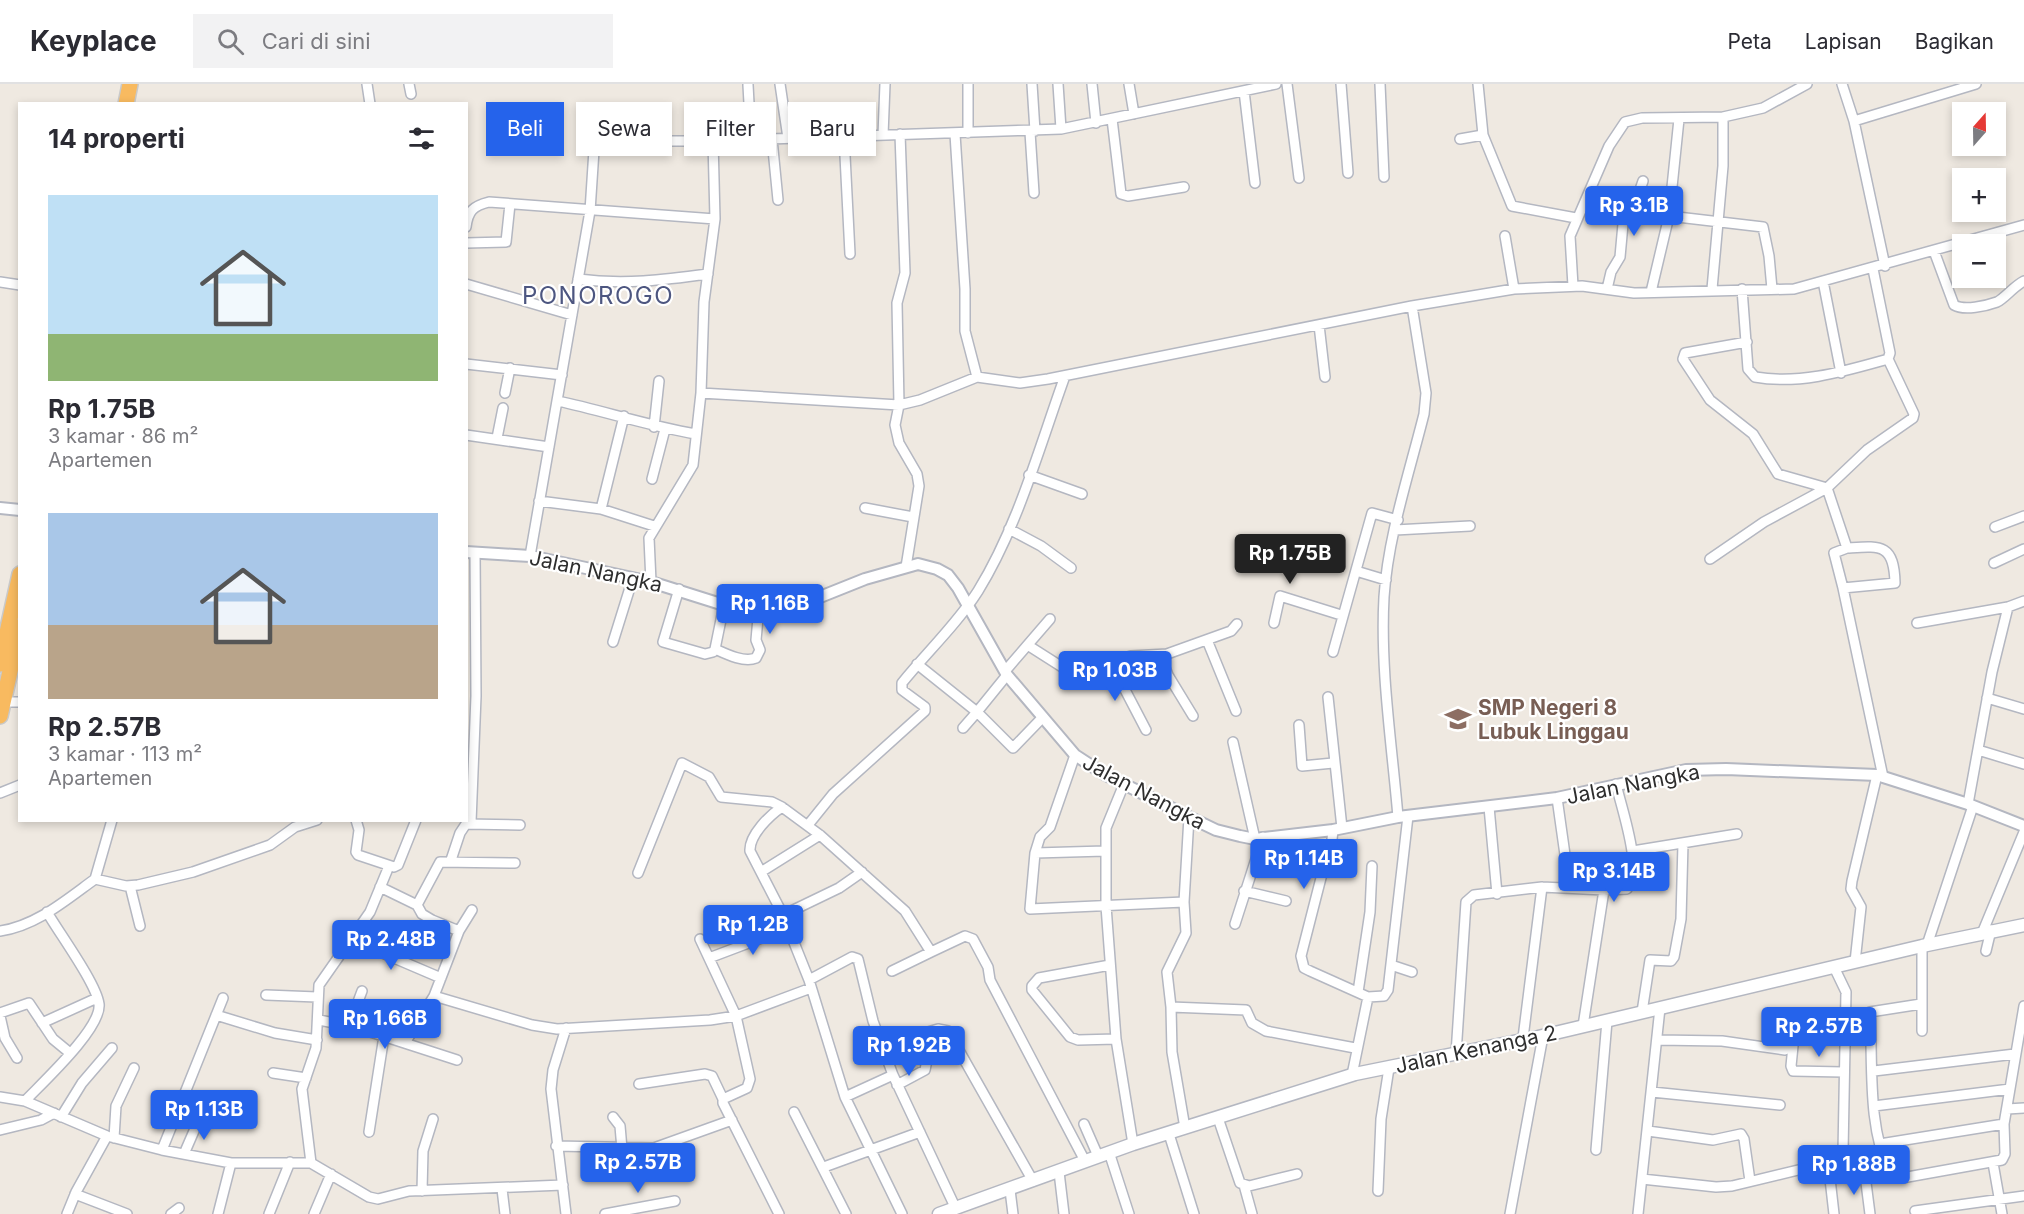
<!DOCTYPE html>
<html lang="id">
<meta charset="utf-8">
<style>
body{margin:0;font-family:Inter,sans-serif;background:#f2f2f3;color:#2b2b33;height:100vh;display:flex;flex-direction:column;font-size:22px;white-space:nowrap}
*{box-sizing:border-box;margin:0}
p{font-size:20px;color:#7c7c81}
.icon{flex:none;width:33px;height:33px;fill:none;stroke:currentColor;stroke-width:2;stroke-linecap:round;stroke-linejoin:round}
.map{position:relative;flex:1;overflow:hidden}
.side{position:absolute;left:18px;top:18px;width:450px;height:720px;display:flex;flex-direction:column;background:#fff;border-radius:0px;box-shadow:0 3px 9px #0003}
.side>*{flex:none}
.top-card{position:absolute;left:486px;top:18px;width:570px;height:54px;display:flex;gap:12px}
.needle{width:39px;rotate:20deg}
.buttons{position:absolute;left:1952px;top:18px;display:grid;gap:12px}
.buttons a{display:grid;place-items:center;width:54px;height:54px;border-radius:0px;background:#fff;box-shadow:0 3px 9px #0003;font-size:30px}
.price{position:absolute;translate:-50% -51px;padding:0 14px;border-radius:6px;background:#2563eb;color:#fff;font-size:20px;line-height:39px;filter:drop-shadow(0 2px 3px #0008)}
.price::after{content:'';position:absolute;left:50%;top:36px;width:18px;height:14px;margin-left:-9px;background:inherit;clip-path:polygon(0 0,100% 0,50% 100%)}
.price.on{background:#222;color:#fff}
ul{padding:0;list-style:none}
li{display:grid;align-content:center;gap:12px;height:318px;padding:0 30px}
li span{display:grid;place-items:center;height:186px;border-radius:0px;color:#555}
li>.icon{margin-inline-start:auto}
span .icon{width:108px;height:108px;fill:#fffc;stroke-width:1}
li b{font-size:26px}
h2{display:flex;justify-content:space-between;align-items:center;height:72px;padding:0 30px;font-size:26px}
.pill{padding:0 21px;border-radius:0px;background:#fff;box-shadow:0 3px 9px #0003;font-size:21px;line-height:54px}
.pill.on{background:#2563eb;color:#fff}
header{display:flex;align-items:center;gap:36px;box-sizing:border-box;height:84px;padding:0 30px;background:#fff;border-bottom:2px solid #e1e1e2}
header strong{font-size:28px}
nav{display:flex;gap:33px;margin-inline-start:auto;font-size:21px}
.search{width:420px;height:54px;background:#f2f2f3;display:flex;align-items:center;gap:15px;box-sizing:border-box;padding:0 21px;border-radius:0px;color:#7c7c81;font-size:22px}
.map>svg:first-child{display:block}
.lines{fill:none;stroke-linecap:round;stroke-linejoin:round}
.minor-casing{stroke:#b4b7c1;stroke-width:12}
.tertiary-casing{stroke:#b4b7c1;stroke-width:14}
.secondary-casing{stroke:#b4b7c1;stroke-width:15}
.trunk-casing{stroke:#c9c9c9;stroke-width:18}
.minor{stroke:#fff;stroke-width:9}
.tertiary{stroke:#fff;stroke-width:10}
.secondary{stroke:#fff;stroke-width:12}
.trunk{stroke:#f8ba60;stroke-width:15}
.labels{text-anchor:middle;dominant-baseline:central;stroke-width:4.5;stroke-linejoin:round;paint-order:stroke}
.street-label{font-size:21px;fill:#2e2e2e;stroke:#fff}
.education-label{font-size:21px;font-weight:bold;fill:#785e54;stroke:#fff;text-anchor:start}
.quarter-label{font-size:24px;letter-spacing:1.5px;fill:#4d5680;stroke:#fff}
</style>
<header>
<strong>Keyplace</strong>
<div class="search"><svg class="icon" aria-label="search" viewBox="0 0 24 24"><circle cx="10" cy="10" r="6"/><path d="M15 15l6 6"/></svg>Cari di sini</div>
<nav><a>Peta</a><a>Lapisan</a><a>Bagikan</a></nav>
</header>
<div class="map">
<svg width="2024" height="1130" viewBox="0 0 2024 1130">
<rect width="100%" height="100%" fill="#efe9e1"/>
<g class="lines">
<!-- minor casing -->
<g class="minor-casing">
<path id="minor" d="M367 0 370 20
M409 0 411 10
M780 0 788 54
M968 0V49
M1032 0 1035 47
M1058 0 1061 45
M1092 0 1096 39
M1129 0 1134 30
M1287 0 1299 94
M1341 0 1348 89
M1380 0 1384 93
M1478 0 1483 51 1512 122 1576 134
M1842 0 1854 37
M748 1 751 56
M1244 7 1255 99
M1723 33 1763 24 1807 0
M1112 35 1121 110 1128 112 1184 103
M1030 48 1034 109
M900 50 905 189 897 219 899 321 895 341 899 359 917 390 919 402 906 483
M955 50 965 205V247L977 293
M883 51 885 0
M844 52 850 170
M772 55 778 116
M1460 55 1483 51
M1669 132 1763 143 1769 172 1772 205
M466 143C468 127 473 122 489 118L715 135
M1505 152 1514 205
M466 159 506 158 510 120
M1934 167 1954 221C1964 227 1986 222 1997 218 2005 214 2014 202 2024 197
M1885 182 1854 37 1976 0
M578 195C623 201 664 196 708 190
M1823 197 1841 289
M0 198 20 201
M466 200 572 231
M1573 202 1570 152 1609 62 1625 38 1642 34 1723 33V82L1712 205
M1607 205 1611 188 1620 173 1623 140 1633 126 1643 97
M1742 205 1748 285 1755 293C1800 301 1845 287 1888 275
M1651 208 1669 132 1679 35
M1319 241 1325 293
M1747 258 1685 269 1683 275 1710 316 1753 350 1778 390 1827 404
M466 280 562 291
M505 309 510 284
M701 309 899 321 920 316 977 293 1020 299 1048 295 1412 222 1514 205 1582 202 1634 209 1794 205 2024 141
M558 317C604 327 649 342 696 350
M654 343 659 297
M466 351 549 363
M497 354 503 324
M1029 391 1082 410
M652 395 665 345
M539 417 601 425 654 442
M865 424 913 433
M601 425 624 332
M1995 443 2024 432
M1009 445 1041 462 1071 484
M1395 446 1470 442
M1847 464 1834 469 1843 504 1895 499C1894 459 1880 462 1847 464L1827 404 1867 366 1913 334 1914 330 1888 275 1890 269 1873 185
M530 472 590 127 594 66 600 57H713L1061 45 1276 0
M1710 475 1764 438 1827 404
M1994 479 2024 465
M1356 487 1386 496
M651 498 649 454 693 381 701 309 704 218 715 135 713 57
M1843 504 1883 693
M679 505 663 558 705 570 713 568 715 565C726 570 744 579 756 574L760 566 756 556 759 523
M1274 539 1280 512 1341 531
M1917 539 2008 523
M1207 556 1236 627
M613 558 633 494
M1029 562 1073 590 1131 572 1167 570 1231 547 1237 540
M715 565 724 521
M1333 568 1372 429 1398 436
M1160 571 1168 591 1193 632
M1110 577 1146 646
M917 580 977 628 1007 591
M1006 586 1050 535
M1328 613 1342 744
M1987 614 2024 625
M3 618H20
M1299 641 1302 682 1333 679
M963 644 977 628 1013 664 1043 633
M1233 658 1255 755
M1978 666 2024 680
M1075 671 1050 743 1040 753 1035 769 1030 825 1184 818
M1124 700 1106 744V822L1116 955 1133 1060
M0 709 20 701
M1557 714 1568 792
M1968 720 1992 588 2008 523 2024 517
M1489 723 1497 810
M1398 733C1392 661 1380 586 1384 513 1388 452 1409 390 1424 330L1426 309 1412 222
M356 736 359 746 356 768 358 771 394 783 398 781 416 736
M471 738 476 612 475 469
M808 741 833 710 925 627V623L902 606V599C927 568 957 540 978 507 1018 442 1039 364 1065 292
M1333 746 1330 774 1322 790 1301 872 1304 884 1310 887 1368 913 1384 912 1388 906 1408 732
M1633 767 1737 750
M1035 769 1105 767
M451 776 460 749 466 740 520 741
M761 788 820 751
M638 789 682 679 709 693 721 713 772 718 782 723
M95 795 112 736
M130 802 140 842
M380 803 417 821 422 830 432 836 459 847 434 912 405 959
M1244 807 1286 817
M417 821 440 778 515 779
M783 831 839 804 862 788
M1235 840 1263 753
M0 847C36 842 66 816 95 795L126 802 138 801 193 788 270 761 295 743 317 736
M459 847 472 826
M1983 847 2024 748
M700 855 736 932 750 995 747 1004 723 1015V1019L779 1130
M352 856 441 894
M1927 861 1973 722
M1922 862V947
M1986 867 1991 846
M709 874 788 844
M1855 878 1861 823 1851 805 1852 797 1877 691
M1110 881 1039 894 1032 902V906L1070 953 1078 956 1116 955
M1391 881 1412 888
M1834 883 1846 908 1843 1068
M892 887 931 868
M809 896 852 873 858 875 873 937 893 991 956 1125
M1358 908 1370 828 1372 782
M266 911 317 913
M434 912 532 941 557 945 710 936 736 932 811 904
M1171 923 1167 888 1186 849 1184 818 1189 733
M1642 928 1650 876 1671 877 1674 873 1681 835 1683 759
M0 929 29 919 53 955 70 969
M216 931 275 949 317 956
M0 932 5 954 17 974
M319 936 355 943 457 976
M42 939 97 914
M349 942 362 907
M1583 942 1604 806
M566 944 553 986 551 1005 566 1130
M918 951 938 945 948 947 1033 1097
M1523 954 1542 803
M1658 956 1722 957 1785 966 1796 945 1845 942
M1793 962 1791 982 1793 987 1843 988
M1456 970 1466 818 1474 811 1542 803 1604 806 1627 805C1644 787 1621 723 1616 700
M1874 987 2015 970
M273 989 306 994
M1352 991 1368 913
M639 1000 705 990 712 992 723 1015
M897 1001 925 986 928 971
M1652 1008 1780 1021
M0 1013 25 1017 107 1052 162 1066 231 1079H311L369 1113 378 1115 409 1107 563 1101
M845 1013 893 991
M25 1017C42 999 102 944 99 920 96 899 59 849 47 828
M1874 1022 2010 1005
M2007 1025 2024 1024
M794 1028 846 1130
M61 1033 82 999 112 964
M613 1033 620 1042 622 1065
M1218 1034 1240 1099 1249 1102 1297 1090
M1084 1040 1098 1072
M1185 1044 1172 968 1171 923 1246 926 1252 939 1266 947 1355 964
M0 1046 41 1036 54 1029
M1648 1047 1713 1056 1741 1050 1744 1055 1750 1097
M369 1048 384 952
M1169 1050 1194 1130
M114 1054 116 1022 134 984
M1880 1060 2004 1040
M556 1062 654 1064 732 1036
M162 1066 223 914
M1596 1066 1607 937
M1109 1068 1129 1130
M184 1070 200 1033
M311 1079 302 1005 316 964 319 901 370 828 389 782
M1993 1079 2002 1130
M824 1083 920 1048
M1059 1088 1064 1130
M1890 1090C1867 1042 1873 981 1870 928L1921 920
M1865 1091 1870 1130
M1830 1093 1890 1090 1902 1094 2002 1076 2005 1070 2004 1040 2024 922
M1642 1095 1716 1103 1732 1102 1819 1081 1829 1086 1834 1130
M1244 1101 1252 1130
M502 1105 505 1130
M1010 1106 1013 1130
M422 1107 423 1067 433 1035
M1378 1107 1381 1035 1389 984
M75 1110 127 1130
M1915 1127 2024 1112
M67 1130 76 1108 107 1052
M171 1130 179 1124
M218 1130 231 1079
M269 1130 290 1078
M314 1130 331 1090
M605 1130 675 1117
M902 1130 845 1013 809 896 783 831 750 767C749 751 770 731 782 723L820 751 905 827 931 868 965 852 973 855 988 883 990 896 1085 1077
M1510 1130 1543 952
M1638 1130 1660 924"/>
</g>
<!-- tertiary casing -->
<g class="tertiary-casing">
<path id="tertiary" d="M0 424 20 426
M466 468 530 472 651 498 724 521 759 523 800 521 865 495 918 480 937 485 948 491 958 504 1007 591 1075 671 1104 690 1189 733 1216 746 1240 752 1255 755 1333 746 1398 733 1557 714 1686 686 1726 685 1877 691 1968 720 2024 742"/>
</g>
<!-- secondary casing -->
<g class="secondary-casing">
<path id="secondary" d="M939 1130 1133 1060 1355 990 1538 953 1922 862 2024 841"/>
</g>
<!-- trunk casing -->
<g class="trunk-casing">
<path id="trunk" d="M126 20 130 0
M0 580 20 490
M0 632 20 543"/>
</g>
<!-- minor -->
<use href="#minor" class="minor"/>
<!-- tertiary -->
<use href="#tertiary" class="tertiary"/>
<!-- secondary -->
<use href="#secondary" class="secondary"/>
<!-- trunk -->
<use href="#trunk" class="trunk"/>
</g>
<!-- icons -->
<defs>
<g id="school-bare" transform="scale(2.07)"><path d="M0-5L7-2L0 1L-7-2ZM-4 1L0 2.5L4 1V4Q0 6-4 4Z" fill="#8d6e63" stroke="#fff" stroke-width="2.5" paint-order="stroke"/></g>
</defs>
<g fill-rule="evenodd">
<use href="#school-bare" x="1458" y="635"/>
</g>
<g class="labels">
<!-- street labels -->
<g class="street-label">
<text transform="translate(596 487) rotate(12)">Jalan Nangka</text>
<text transform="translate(1633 700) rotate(-11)">Jalan Nangka</text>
<text transform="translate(1144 708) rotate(28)">Jalan Nangka</text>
<text transform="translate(1476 965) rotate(-12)">Jalan Kenanga 2</text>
</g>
<!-- education labels -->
<g class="education-label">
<text x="1478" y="623">SMP Negeri 8<tspan x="1478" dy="24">Lubuk Linggau</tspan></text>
</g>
<!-- quarter labels -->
<g class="quarter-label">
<text x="598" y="211">PONOROGO</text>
</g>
</g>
</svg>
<div class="buttons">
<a><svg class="needle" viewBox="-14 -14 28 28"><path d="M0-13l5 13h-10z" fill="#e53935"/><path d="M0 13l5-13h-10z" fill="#7c7c81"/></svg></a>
<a>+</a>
<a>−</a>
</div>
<b class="price" style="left:1634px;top:153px">Rp 3.1B</b>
<b class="price on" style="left:1290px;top:501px">Rp 1.75B</b>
<b class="price" style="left:770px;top:551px">Rp 1.16B</b>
<b class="price" style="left:1115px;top:618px">Rp 1.03B</b>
<b class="price" style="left:1304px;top:806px">Rp 1.14B</b>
<b class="price" style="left:1614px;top:819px">Rp 3.14B</b>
<b class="price" style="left:753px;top:872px">Rp 1.2B</b>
<b class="price" style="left:391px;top:887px">Rp 2.48B</b>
<b class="price" style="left:385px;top:966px">Rp 1.66B</b>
<b class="price" style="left:1819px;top:974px">Rp 2.57B</b>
<b class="price" style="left:909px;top:993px">Rp 1.92B</b>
<b class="price" style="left:204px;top:1057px">Rp 1.13B</b>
<b class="price" style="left:638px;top:1110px">Rp 2.57B</b>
<b class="price" style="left:1854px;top:1112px">Rp 1.88B</b>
<div class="top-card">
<a class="pill on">Beli</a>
<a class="pill">Sewa</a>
<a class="pill">Filter</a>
<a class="pill">Baru</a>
</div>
<section class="side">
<h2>14 properti<svg class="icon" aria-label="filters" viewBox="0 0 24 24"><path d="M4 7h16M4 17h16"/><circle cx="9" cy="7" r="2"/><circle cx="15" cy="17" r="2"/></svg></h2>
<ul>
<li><span style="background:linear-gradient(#bfe0f5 75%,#8fb573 0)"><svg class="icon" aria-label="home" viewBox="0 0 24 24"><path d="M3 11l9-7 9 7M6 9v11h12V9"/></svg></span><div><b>Rp 1.75B</b><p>3 kamar · 86 m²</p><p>Apartemen</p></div></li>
<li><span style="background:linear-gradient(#a9c7e8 60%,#b9a48a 0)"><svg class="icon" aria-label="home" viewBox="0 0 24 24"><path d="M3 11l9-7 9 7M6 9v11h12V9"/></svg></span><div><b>Rp 2.57B</b><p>3 kamar · 113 m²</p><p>Apartemen</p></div></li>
</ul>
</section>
</div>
